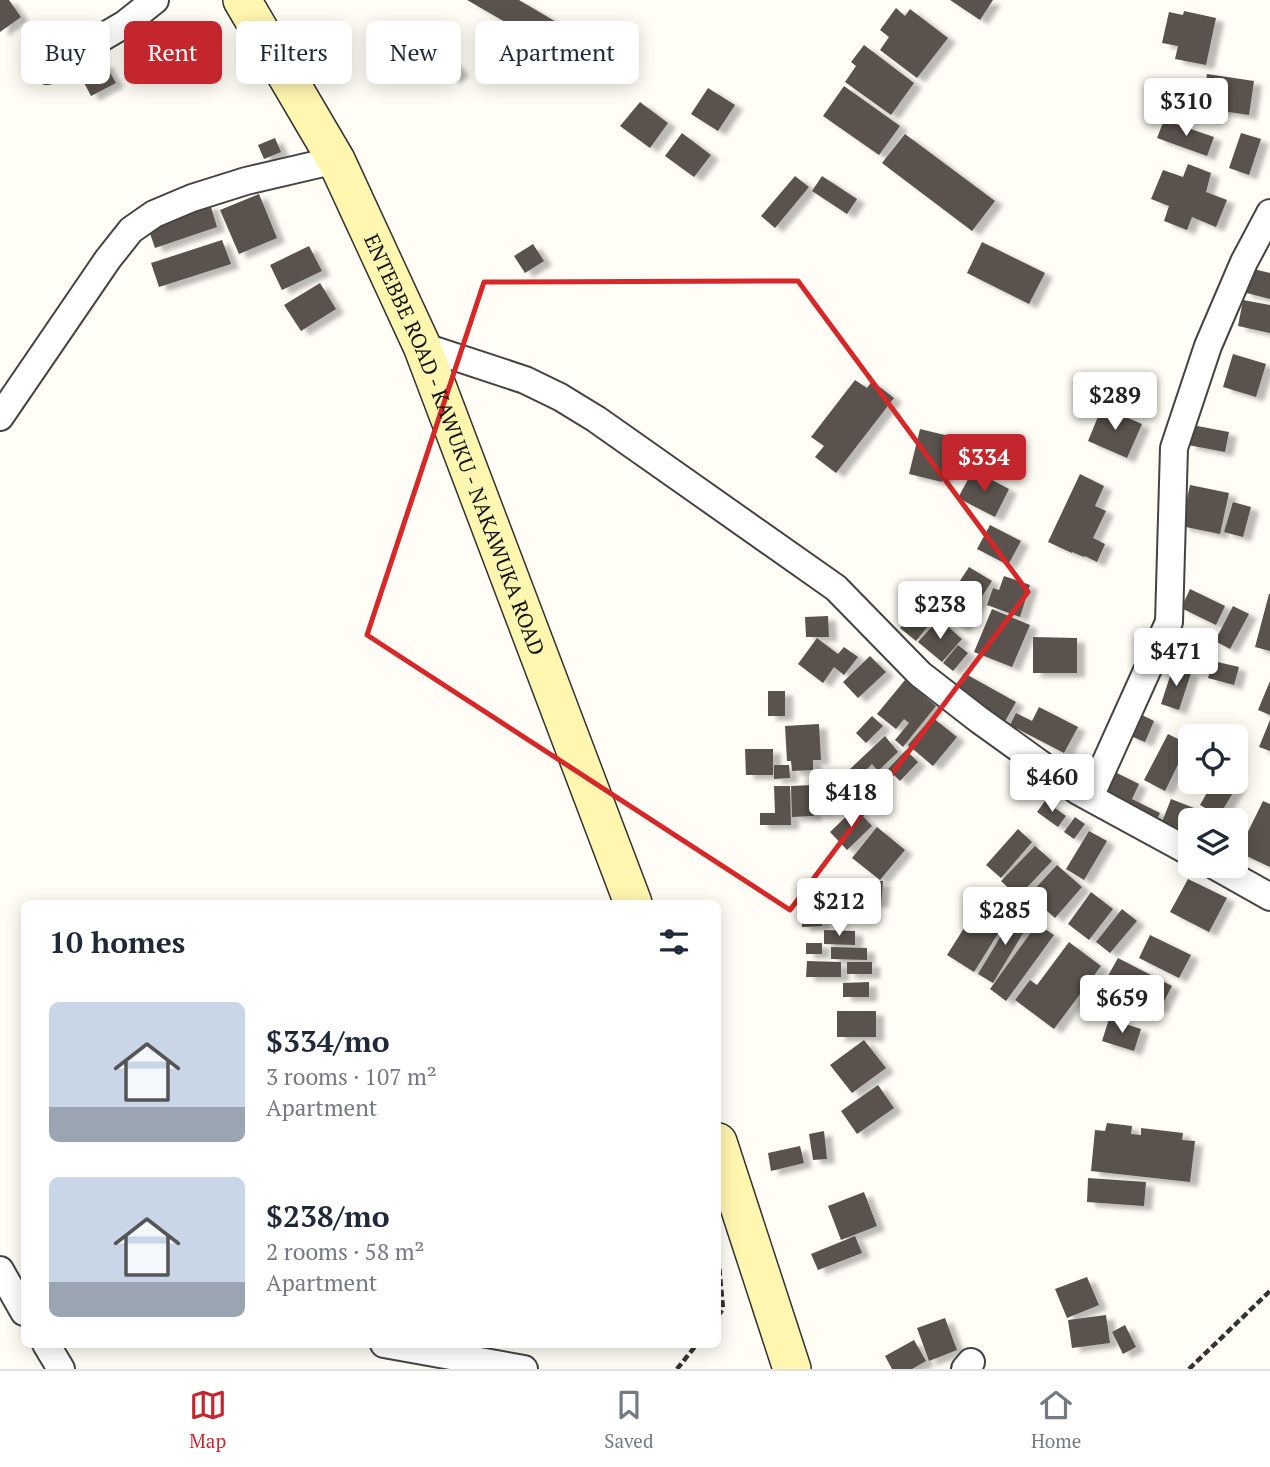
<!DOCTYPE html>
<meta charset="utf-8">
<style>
body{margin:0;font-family:"PT Serif",serif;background:#f2f2f3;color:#1f2937;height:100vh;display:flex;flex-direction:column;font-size:26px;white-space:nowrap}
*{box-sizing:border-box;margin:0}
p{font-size:23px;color:#747a83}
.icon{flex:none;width:38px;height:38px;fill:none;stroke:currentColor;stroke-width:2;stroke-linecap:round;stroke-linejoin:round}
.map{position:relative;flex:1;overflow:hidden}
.panel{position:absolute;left:21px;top:900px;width:700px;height:448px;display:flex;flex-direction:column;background:#fff;border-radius:10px;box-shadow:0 4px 18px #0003}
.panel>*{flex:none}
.banner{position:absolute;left:21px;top:21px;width:700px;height:63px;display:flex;gap:14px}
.controls{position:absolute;left:1178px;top:724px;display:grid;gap:14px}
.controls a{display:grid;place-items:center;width:70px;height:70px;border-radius:10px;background:#fff;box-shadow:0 4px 18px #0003;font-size:35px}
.price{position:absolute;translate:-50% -60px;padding:0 16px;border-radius:7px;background:#fff;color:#222;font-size:23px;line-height:46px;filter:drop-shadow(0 2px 4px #0008)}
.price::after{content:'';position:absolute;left:50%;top:42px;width:21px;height:16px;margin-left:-10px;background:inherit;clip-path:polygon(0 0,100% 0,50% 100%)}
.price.active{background:#c4262e;color:#fff}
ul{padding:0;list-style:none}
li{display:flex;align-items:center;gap:21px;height:175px;padding:0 28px}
li span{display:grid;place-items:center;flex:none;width:196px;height:140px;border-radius:10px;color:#555}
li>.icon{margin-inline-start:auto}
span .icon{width:84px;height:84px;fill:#fffc;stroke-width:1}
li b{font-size:30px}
h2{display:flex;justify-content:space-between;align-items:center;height:84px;padding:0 28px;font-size:30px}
.chip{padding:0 24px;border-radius:10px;background:#fff;box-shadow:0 4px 18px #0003;font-size:24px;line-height:63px}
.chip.active{background:#c4262e;color:#fff}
.dock{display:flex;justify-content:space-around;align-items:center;height:98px;border-top:2px solid #e0e1e3;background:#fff;font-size:19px;color:#747a83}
.dock a{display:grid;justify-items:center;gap:4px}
.dock .active{color:#c4262e}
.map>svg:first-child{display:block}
.building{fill:#5a524d;filter:url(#shadow)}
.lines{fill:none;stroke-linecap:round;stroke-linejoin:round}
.street-casing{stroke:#444;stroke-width:30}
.secondary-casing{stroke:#333;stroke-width:40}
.path{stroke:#333;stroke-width:4.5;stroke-dasharray:7 3.5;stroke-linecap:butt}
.street{stroke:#fff;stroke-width:26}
.secondary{stroke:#fff6b0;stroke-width:37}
.marked{fill:none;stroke:#d62828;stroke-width:5;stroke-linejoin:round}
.labels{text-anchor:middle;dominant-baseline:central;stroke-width:7;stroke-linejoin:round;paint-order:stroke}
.street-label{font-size:21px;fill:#111;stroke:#fff}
</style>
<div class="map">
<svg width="1270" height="1369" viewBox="0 0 1270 1369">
<defs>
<filter id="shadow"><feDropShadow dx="8" dy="4.5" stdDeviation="2" flood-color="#0004"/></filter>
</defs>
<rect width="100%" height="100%" fill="#fffdf5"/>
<!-- building -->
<path class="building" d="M0 0H9L21 17 0 32Z
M467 0H519L563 26 550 48Z
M950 0H993L980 20Z
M896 8 905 16 910 9 948 38 917 78 880 50 889 37 880 30Z
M1184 11 1216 18 1206 65 1175 59 1178 46 1162 43 1169 12 1183 15Z
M200 27 211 47 195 56 184 37Z
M864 45 914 83 891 115 845 82 856 66 851 62Z
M450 59 461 71 452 79 441 67Z
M104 62 116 83 91 96 80 75Z
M1207 74 1254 81 1249 115 1202 108Z
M844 86 900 126 879 155 823 116Z
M708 88 735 105 718 131 691 114Z
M640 102 668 123 650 148 620 126Z
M1164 120 1214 137 1207 156 1157 138Z
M682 133 711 155 694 177 665 156Z
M1241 133 1261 139 1249 175 1229 168Z
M905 134 995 201 972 231 882 163Z
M275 138 281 152 264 159 258 145Z
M1188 164 1211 173 1206 192 1227 200 1216 227 1192 217 1187 230 1164 221 1169 206 1151 199 1163 170 1183 177Z
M795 176 809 187 775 228 761 216Z
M822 176 857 199 847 214 812 191Z
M259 194 277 238 239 254 220 210Z
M210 204 217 227 155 248 147 225Z
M222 240 231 264 159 287 151 263Z
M982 242 1045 273 1029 304 967 273Z
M533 244 544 261 525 273 514 256Z
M309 246 322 271 282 290 270 265Z
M1249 268 1270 273V299L1243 292Z
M320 283 336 309 301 331 284 305Z
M1243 300 1270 305V333L1238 326Z
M1233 354 1266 364 1256 397 1223 387Z
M855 380 867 388 872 381 894 398 836 473 815 457 824 446 811 437Z
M1102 407 1142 424 1127 458 1088 441Z
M1192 425 1229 432 1225 452 1188 445Z
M920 429 953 437 942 482 909 474Z
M973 470 1009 489 995 517 958 498Z
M1080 474 1104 486 1095 506 1106 511 1093 538 1105 544 1097 562 1085 556 1084 557 1072 552V553L1048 542Z
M1190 485 1229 493 1220 534 1181 526Z
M1233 502 1251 507 1243 537 1224 532Z
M990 525 1021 541 1008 565 977 549Z
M969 567 992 581 962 627 939 613Z
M1004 576 1030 585 1020 617 987 605 993 588 999 590Z
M934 585 948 593 936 612 922 604Z
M1190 589 1225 606 1216 625 1181 608Z
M1269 594H1270V651L1255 647Z
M919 604 935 617 916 641 900 628Z
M1233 606 1249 614 1230 649 1215 641Z
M992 609 1030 625 1012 667 974 652Z
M828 616 829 637H806L805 617Z
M939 619 962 639 942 662 918 642Z
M1033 637 1077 638V673H1033Z
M817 638 838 654 844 647 858 657 844 675 834 667 823 683 798 664Z
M958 645 968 653 953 671 943 663Z
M870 656 886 672 858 698 843 682Z
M1213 661 1239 667 1234 685 1208 678Z
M1173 667 1191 673 1179 710 1161 704Z
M964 673 1016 702 1004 723 952 694Z
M905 680 936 706 903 747 895 740 909 723 904 719 896 729 877 714Z
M1270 681V715L1258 710Z
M768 691H785V716H768Z
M1039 707 1078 727 1064 753 1010 725 1016 713 1032 721Z
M1138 713 1154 721 1145 742 1128 735Z
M872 716 883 726 866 743 856 733Z
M932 717 957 737 933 766 908 745Z
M1270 720V751L1259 747Z
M819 724 821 760H813V770L792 771 791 761H787L785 726Z
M1168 734 1188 744 1165 791 1144 780Z
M885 736 898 752 878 771 872 764 858 778 850 769Z
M745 749H773V775H746Z
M906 750 918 762 900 781 888 769Z
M774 765H789L790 778 774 779Z
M1115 772 1139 784 1132 799 1160 813 1155 824 1103 798Z
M815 780H829V785L840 784 841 806 830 807V811L816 812Z
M1213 782 1239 783 1219 816 1200 805Z
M813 785 814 816 792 817 791 786Z
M774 786H790L791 825H760V813H775Z
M1171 799 1227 821H1190V838L1160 827Z
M1045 801 1066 816 1058 827 1037 812Z
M1263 801 1270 804V867L1238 852Z
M855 808 872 826 847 850 830 832Z
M1075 817 1085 824 1074 839 1064 832Z
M877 827 905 850 880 880 852 858Z
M1018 829 1032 842 1001 878 986 865Z
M1089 831 1107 841 1084 880 1066 869Z
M1035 846 1052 861 1018 897 1001 881Z
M1057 865 1082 887 1055 918 1029 895Z
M1188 879 1227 898 1209 932 1170 912Z
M863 880 883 881 881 903H862Z
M1091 892 1113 909 1089 940 1068 924Z
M846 895 847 912 822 913V926L802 927 801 897Z
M983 898 1010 914 974 972 947 955Z
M1122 909 1137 921 1110 953 1096 942Z
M1016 911 1031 920 993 983 978 974Z
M1037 924 1054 935 1006 1001 990 989Z
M824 930 855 931V945L824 944Z
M1150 935 1191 955 1179 978 1139 958Z
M1069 942 1101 966 1054 1029 1015 1000 1030 980 1037 985Z
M806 943H822V954H806Z
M831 947 867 948V960L831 959Z
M1118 958 1172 986 1160 1009 1105 981Z
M807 961 841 962V977H806Z
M847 962H872V974H847Z
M869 982V997H843V983Z
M837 1011H876V1037H837Z
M1109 1019 1141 1029 1134 1051 1102 1041Z
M864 1040 886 1068 852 1093 830 1065Z
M878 1085 894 1108 857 1134 841 1111Z
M1107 1123 1132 1126 1131 1134 1141 1135V1128L1183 1133 1182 1140 1195 1141 1190 1182 1091 1171 1095 1130 1105 1131Z
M824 1131 827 1159 813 1160 809 1134Z
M800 1146 804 1163 771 1171 768 1153Z
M1088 1178 1146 1182 1144 1206 1087 1202Z
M864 1192 877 1226 841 1240 828 1206Z
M855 1236 862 1253 818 1270 811 1254Z
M1087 1277 1099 1305 1067 1318 1055 1289Z
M1106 1315 1110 1343 1072 1348 1068 1320Z
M945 1318 957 1350 929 1361 917 1328Z
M1125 1325 1136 1347 1123 1354 1112 1332Z
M914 1340 926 1361 912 1369H892L885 1356Z"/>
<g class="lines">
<!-- street casing -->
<g class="street-casing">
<path id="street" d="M47 70 125 24 155 0
M422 346 525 380 560 397 596 419 836 588 920 674 978 719 1078 791 1190 852
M0 417 108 259 131 230 154 214 192 198 246 181 336 160
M1090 797 1169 622 1174 448 1208 346 1244 262 1270 213
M1215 866 1270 897
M0 1270 24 1312
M46 1344 61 1369
M384 1344 524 1369
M965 1369 971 1362"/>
</g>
<!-- secondary casing -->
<g class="secondary-casing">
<g id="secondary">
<path id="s1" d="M242 0 336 160 422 346 633 903"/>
<path d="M718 1142 792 1369"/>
</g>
</g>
<!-- path -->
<path class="path" d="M718 1316 723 1309 718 1254 719 1249
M677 1369 697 1344
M1189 1369 1270 1291"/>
<!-- street -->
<use href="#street" class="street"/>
<!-- secondary -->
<use href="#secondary" class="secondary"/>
</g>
<!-- marked area -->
<path class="marked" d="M798 281 1028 592 790 910 367 635 484 282Z"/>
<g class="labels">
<!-- street labels -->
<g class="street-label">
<text stroke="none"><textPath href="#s1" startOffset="494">ENTEBBE ROAD - KAWUKU - NAKAWUKA ROAD</textPath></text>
</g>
</g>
</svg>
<div class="controls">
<a><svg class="icon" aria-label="locate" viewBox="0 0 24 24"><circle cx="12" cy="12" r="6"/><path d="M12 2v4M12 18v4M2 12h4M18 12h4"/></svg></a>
<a><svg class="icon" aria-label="layers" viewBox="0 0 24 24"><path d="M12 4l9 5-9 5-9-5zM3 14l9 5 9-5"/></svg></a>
</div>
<b class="price" style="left:1186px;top:138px">$310</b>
<b class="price" style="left:1115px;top:432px">$289</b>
<b class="price active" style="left:984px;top:494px">$334</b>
<b class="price" style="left:940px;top:641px">$238</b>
<b class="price" style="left:1176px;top:688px">$471</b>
<b class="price" style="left:1052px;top:814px">$460</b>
<b class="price" style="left:851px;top:829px">$418</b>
<b class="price" style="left:839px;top:938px">$212</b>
<b class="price" style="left:1005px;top:947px">$285</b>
<b class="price" style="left:1122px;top:1035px">$659</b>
<div class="banner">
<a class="chip">Buy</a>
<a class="chip active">Rent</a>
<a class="chip">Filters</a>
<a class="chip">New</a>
<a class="chip">Apartment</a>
</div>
<section class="panel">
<h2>10 homes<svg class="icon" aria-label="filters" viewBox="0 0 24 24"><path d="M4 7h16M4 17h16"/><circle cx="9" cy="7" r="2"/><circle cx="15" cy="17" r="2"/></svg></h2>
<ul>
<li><span style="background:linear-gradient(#c9d6e8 75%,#9aa5b1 0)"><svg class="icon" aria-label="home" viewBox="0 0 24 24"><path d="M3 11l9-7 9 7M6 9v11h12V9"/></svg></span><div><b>$334/mo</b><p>3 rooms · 107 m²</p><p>Apartment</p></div></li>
<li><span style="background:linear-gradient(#c9d6e8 75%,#9aa5b1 0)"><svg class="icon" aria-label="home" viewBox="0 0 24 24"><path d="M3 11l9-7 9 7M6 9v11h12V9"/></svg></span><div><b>$238/mo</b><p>2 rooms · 58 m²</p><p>Apartment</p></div></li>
</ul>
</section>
</div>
<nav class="dock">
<a class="active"><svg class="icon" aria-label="map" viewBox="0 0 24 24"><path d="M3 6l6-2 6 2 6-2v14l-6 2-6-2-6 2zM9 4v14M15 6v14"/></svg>Map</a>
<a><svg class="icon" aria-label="saved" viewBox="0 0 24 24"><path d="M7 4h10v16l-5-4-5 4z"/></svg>Saved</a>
<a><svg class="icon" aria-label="home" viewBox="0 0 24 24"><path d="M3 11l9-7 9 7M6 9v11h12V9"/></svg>Home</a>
</nav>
